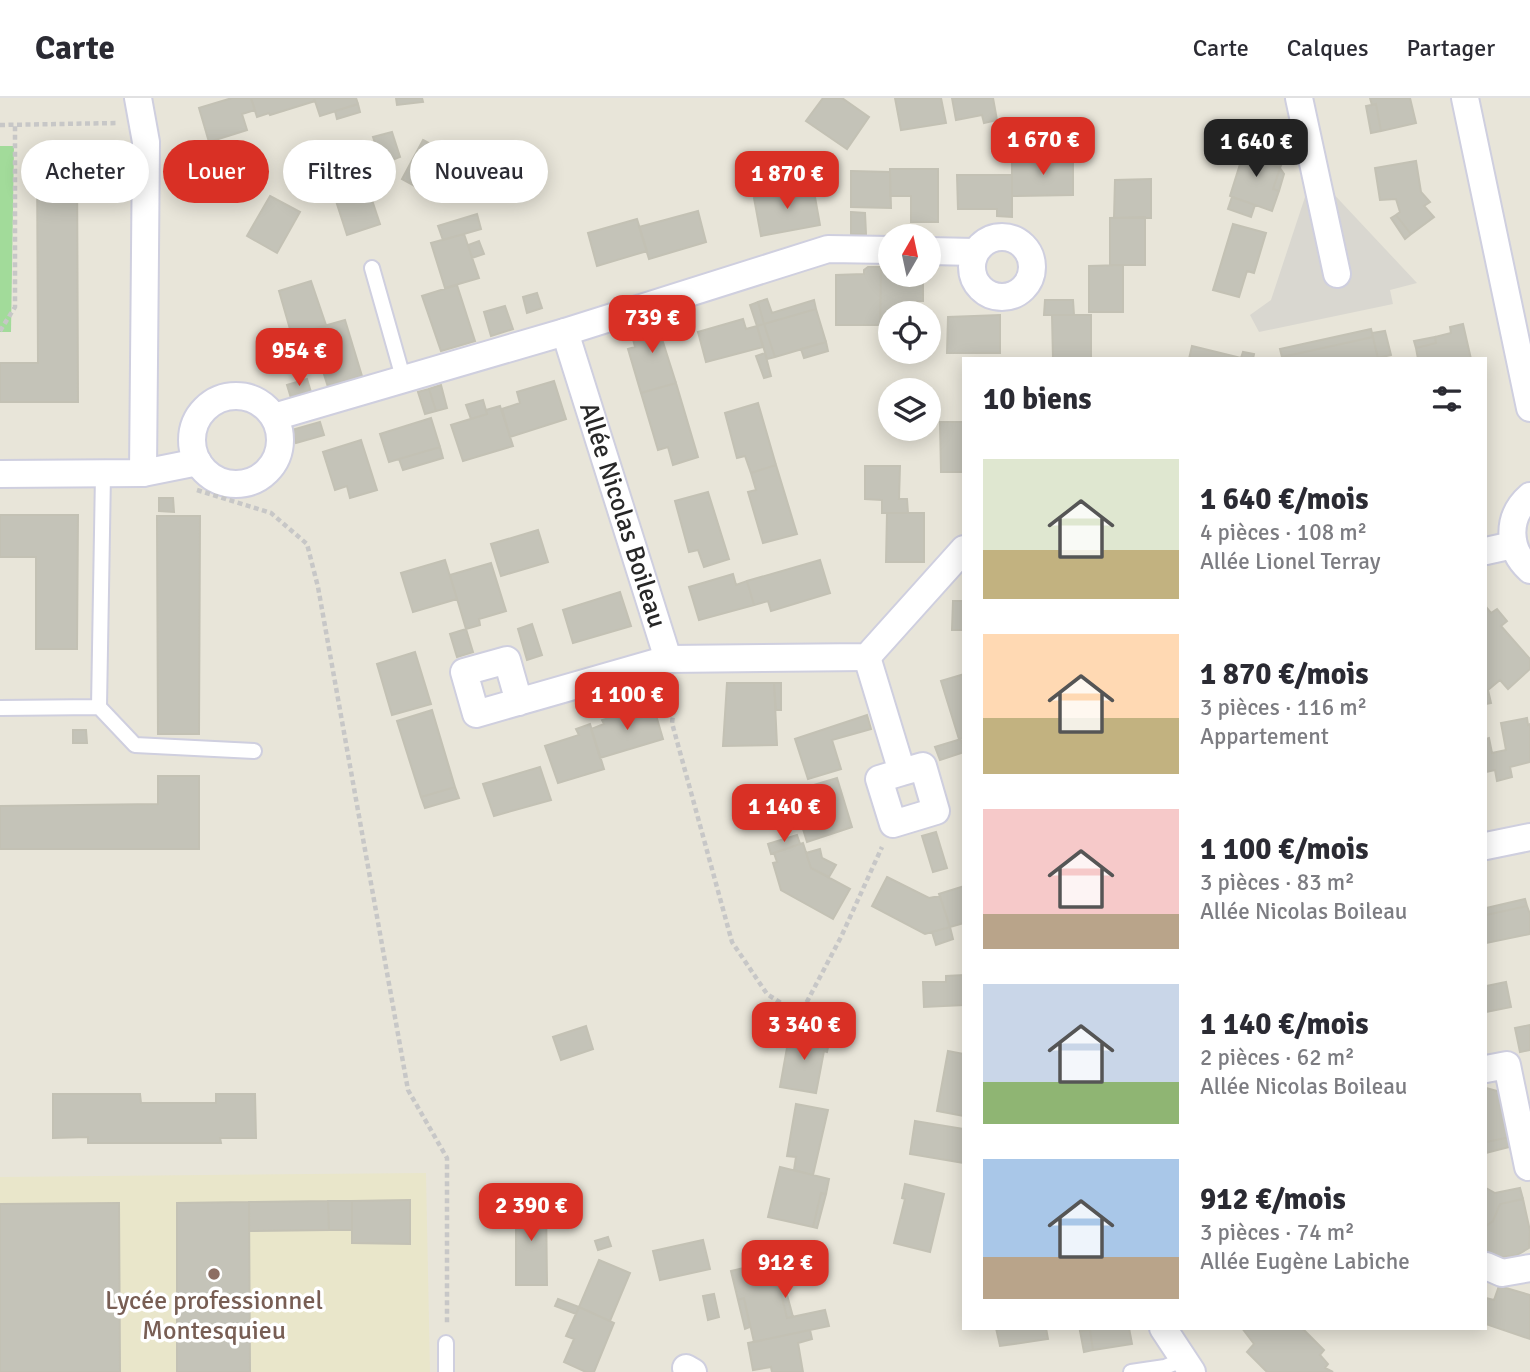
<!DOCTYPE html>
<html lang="fr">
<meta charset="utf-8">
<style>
body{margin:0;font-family:Signika,sans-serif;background:#f2f2f3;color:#2b2b33;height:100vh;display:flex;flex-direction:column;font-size:26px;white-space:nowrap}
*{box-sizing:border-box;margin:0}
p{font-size:23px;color:#7c7c81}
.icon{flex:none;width:38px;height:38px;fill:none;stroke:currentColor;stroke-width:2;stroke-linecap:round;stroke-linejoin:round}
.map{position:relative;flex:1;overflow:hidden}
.details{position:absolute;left:962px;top:259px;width:525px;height:973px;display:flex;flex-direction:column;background:#fff;border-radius:0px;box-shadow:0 4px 18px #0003}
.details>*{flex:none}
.banner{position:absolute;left:21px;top:42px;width:665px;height:63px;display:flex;gap:14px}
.needle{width:46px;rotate:9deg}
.fabs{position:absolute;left:878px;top:126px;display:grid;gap:14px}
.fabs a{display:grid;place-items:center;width:63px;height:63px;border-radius:50%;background:#fff;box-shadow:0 4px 18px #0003;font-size:35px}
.price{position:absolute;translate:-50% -60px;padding:0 16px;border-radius:14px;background:#d93025;color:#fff;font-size:23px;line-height:46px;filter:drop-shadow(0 2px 4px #0008)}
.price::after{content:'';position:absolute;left:50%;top:42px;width:21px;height:16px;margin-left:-10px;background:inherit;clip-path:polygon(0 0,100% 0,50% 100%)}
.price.selected{background:#222;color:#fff}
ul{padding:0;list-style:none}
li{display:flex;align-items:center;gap:21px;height:175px;padding:0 21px}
li span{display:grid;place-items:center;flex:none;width:196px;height:140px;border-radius:0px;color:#555}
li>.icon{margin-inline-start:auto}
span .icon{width:84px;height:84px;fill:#fffc;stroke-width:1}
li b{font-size:30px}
h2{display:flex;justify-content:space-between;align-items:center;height:84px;padding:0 21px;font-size:30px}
.tag{padding:0 24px;border-radius:32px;background:#fff;box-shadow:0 4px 18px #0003;font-size:24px;line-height:63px}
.tag.selected{background:#d93025;color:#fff}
header{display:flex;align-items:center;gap:42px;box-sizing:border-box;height:98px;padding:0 35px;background:#fff;border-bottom:2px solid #e1e1e2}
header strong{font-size:33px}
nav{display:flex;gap:38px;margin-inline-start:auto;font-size:24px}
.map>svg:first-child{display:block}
.education{fill:#e9e6ca}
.green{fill:#a2db9a}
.plaza{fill:#d9d7d0}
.building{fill:#c4c3b8;stroke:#c3c1b4;stroke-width:2}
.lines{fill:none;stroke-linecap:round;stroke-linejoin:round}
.service-casing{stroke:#cfcfdf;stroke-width:18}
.minor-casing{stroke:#cfcfdf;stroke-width:30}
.path{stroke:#c7c7c7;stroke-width:4.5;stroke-dasharray:5 3.5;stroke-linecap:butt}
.service{stroke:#fff;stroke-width:14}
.minor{stroke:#fff;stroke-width:26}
.education-dot{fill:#8d6e63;stroke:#fff;stroke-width:2.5}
.labels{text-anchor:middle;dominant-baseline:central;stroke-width:7;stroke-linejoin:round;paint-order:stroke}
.street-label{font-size:26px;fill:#272727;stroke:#fff}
.education-label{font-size:26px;fill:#785e54;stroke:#fff}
</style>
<header>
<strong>Carte</strong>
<nav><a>Carte</a><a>Calques</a><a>Partager</a></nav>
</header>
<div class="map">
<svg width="1530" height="1274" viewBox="0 0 1530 1274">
<rect width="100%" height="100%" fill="#e8e5d9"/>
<!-- education -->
<path class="education" d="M426 1075 430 1274H0V1079Z"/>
<!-- green -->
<path class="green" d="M0 48H14L11 234H0Z"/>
<!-- plaza -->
<path class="plaza" d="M1328 90 1417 185 1390 192 1393 206 1259 234 1250 217 1271 202 1307 93Z"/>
<!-- building -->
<path class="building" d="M232 0H251L255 12 242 16 247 32 209 44 199 10Z
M251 0H314L315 3 270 17 269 15 257 19Z
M314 0H356L358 6 320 18Z
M396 0H422L423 4 397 7Z
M823 0H842L869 19 847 51 806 23Z
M895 0H941L946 25 901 32Z
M952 0H993L997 22 984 25 982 17 956 22Z
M1370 0H1410L1416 25 1381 33 1376 6 1372 7Z
M358 6 360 14 337 21 335 13Z
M1376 6 1381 33 1371 35 1366 8Z
M392 34 400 59 382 66 373 39Z
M423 42 454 59 433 98 402 81Z
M1247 44 1266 51 1261 63 1280 70 1273 91 1279 93 1272 113 1230 98Z
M1266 51 1285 57 1280 70 1261 63Z
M37 56H77L78 304H0V265H38Z
M1073 60V97L1012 98V62Z
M1416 63 1421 94 1430 104 1424 108 1434 119 1411 136 1396 117 1400 114 1396 101 1380 102 1375 70Z
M360 66 380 126 347 137 327 75Z
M1280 70 1284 76 1279 93 1273 91Z
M890 71H938V124H911V98H890Z
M851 73 890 74 891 110 851 109Z
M957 77H1012V119L997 118V111H958Z
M1151 81V120H1114L1115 82Z
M813 88 820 127 761 138 754 100Z
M270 98 300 114 277 155 247 138Z
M1232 99 1255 107 1251 119 1228 111Z
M698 113 706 144 649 161 639 129Z
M851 114 865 115 866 136H851Z
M477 116 481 131 443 142 438 128Z
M1396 117 1411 136 1405 141 1391 120Z
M1145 119V167H1110V120Z
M637 121 647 153 597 168 588 135Z
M1233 126 1266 135 1254 175 1247 173 1239 199 1213 192Z
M464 136 479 180 445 190 431 145Z
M479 143 484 156 472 160 468 147Z
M1123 167V214H1089V168Z
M868 169H881L880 227H836V177L864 176V172Z
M881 169H891V177H923V203H915V215H891V237H880Z
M311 183 326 227 292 238 279 193Z
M457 187 475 243 441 253 422 198Z
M537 195 542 210 527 215 523 199Z
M767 201 772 215 814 202 816 211 764 226 758 204Z
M1045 202H1073L1074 217H1044Z
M758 204 764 226 757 228 750 207Z
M505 208 513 231 491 238 484 214Z
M816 211 826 244 775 259 764 226Z
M1000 217V255H947L948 219Z
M1052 217H1091V261H1053Z
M667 218 673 238 662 241 676 285 641 295 628 251 635 249 630 229Z
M743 221 746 231 757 228 763 249 706 264 698 234Z
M345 222 362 278 328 289 310 232Z
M764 226 775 259 767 261 757 228Z
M1463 226 1471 261H1418L1416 250 1436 245 1435 239 1451 235 1450 229Z
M1371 231 1373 239 1282 259 1280 251Z
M1385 233 1391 257 1378 260 1372 235Z
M1373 239 1378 261H1282V259Z
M1435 239 1436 245 1416 250 1414 243Z
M826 244 828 253 804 260 801 251Z
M1192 248 1241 260 1243 254 1254 256 1253 261H1189Z
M765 255 771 278 764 280 756 258Z
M307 281 311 294 291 300 287 287Z
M554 283 566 321 510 339 502 311 520 305 517 294Z
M676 285 698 359 673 367 668 349 658 352 641 295Z
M441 287 447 310 436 313 429 291Z
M429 291 436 313 425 316 418 294Z
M483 302 487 316 471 321 466 307Z
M758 305 776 367 751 375 745 358 737 360 725 315Z
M500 308 513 348 463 363 451 327 487 316 486 312Z
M431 320 440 349 389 364 380 336Z
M320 324 324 337 296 345 292 332Z
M940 324H964V374H941Z
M361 342 377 392 350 400 347 388 335 392 323 354Z
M440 349 443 360 403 372 399 361Z
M776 367 797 436 763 445 748 394 756 392 751 375Z
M865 368H900L899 401H907L908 415H882V402L865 401Z
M708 394 729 461 704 469 698 452 689 454 675 403Z
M159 400H173L174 414 159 413Z
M887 415H924V464H886Z
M0 417H78L77 551H36V459H0Z
M157 418H200L199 636H158Z
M538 432 548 464 501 478 491 446Z
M445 462 457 501 413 514 401 475Z
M820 462 830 495 771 513 768 503 754 507 747 483Z
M491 465 506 513 479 521 480 527 466 531 450 477Z
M733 476 736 487 747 483 754 507 699 522 689 489Z
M620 494 631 528 573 545 563 512Z
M953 503H964V532H952Z
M1486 509 1491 515 1497 511 1507 523 1501 528 1530 561V571L1508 591 1500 582 1488 592 1491 605 1486 606Z
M532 526 542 557 527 562 518 531Z
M466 531 473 554 457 559 450 536Z
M415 554 431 606 392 617 377 566Z
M964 576V640L959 641 941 583Z
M727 585H774L777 647 723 648Z
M774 585H781V612H776Z
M653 607 663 641 600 660 591 631 604 626 602 622Z
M432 612 455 689 421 699 397 623Z
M867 617 871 631 832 642 841 671 808 681 795 641Z
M1527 620 1528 627 1530 626V664L1510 669 1512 679 1497 683 1495 672 1486 674V641L1489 640 1492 655 1506 652 1501 625Z
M590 626 604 671 558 685 545 648 579 637 576 631Z
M73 632H86L87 645H73Z
M961 641 964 654 940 662 935 649Z
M540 669 551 702 494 718 483 686Z
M158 678H199V751H0V708L158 706Z
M837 680 852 729 807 744 803 731 815 728 804 690Z
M455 689 459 700 425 710 421 699Z
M804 690 815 728 807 730 796 692Z
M936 734 947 770 933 774 922 738Z
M797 737 800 746 771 756 768 746Z
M803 745 811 770 850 791 833 821 781 792 773 765 777 764 774 755Z
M820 751 822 760 836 767 829 779 811 770 806 755Z
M887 779 929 800 940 798 950 829 925 836 872 808Z
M964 788V825L950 829 939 796Z
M1525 801 1527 808 1486 817V810Z
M1527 808 1530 816V836L1486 845V851V817Z
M950 829 953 841 936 847 932 834Z
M964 877V907L924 909 923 884H946V878Z
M1506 884 1511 909 1486 914V888Z
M1530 927V952L1520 954 1515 930Z
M586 928 593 951 561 962 553 939Z
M790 933 830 940 827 954 824 953 816 995 780 989Z
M948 953 964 956V1018L937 1013Z
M1486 990 1501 994 1511 1039 1486 1044Z
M53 996H140L141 1005H216V996H255L256 1040H220L221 1045H88V1039L53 1040Z
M796 1006 828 1012 813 1077 794 1072 796 1059 787 1058Z
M915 1023 964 1031V1065L910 1056Z
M1511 1039 1513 1048 1486 1055V1044Z
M780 1069 829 1081 826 1096 821 1095 813 1129 768 1119Z
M905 1086 944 1096 930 1154 894 1145 905 1101 902 1100Z
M1486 1090 1495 1095 1520 1090 1523 1101 1500 1106 1493 1123 1486 1128Z
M821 1095 826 1096 817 1130 813 1129Z
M1523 1101 1530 1133 1529 1150 1517 1157 1502 1159H1495L1486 1154V1128L1493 1123 1500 1106Z
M410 1102V1146L352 1145V1103Z
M516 1102 546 1103 547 1187H516Z
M328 1103H352V1132H329Z
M328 1103 329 1132 249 1133V1104Z
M249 1104 250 1274H177V1105Z
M119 1105 120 1274H0V1106Z
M608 1139 611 1148 598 1152 595 1143Z
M703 1142 710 1171 660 1182 653 1153Z
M783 1161 788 1181 778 1183 787 1220 825 1212 829 1228 754 1244 744 1200 738 1202 731 1173Z
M599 1162 630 1175 610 1223 579 1209Z
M783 1182 793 1219 787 1220 778 1183Z
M1499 1188 1530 1197V1241L1486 1226V1200L1494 1202Z
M714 1196 719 1219 708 1222 703 1198Z
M744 1200 750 1229 745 1231 738 1202Z
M558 1201 579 1209 576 1216 555 1208Z
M579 1209 614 1225 594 1274H586L564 1264 574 1241 566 1238Z
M996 1230H1046L1048 1241 1000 1248Z
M1080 1230H1129L1132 1246 1093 1252 1090 1232 1080 1233Z
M1242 1230H1302L1324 1252 1320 1257 1328 1266 1325 1270 1333 1274H1267L1247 1254 1254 1246Z
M810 1232 812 1241 798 1245 803 1274H772L771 1269 753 1272 748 1245Z
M1090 1232 1093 1252 1084 1254 1080 1233Z"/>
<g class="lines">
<!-- service casing -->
<g class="service-casing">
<path id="service" d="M372 170 404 283
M99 609 103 376
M0 610 99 609 135 647 254 653
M446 1274V1245
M1131 1274 1165 1269 1182 1262"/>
</g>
<!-- minor casing -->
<g class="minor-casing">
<g id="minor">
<path d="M138 0 146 44 143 375"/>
<path d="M1299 0 1337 176"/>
<path d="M1465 0 1530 310"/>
<circle cx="1002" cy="169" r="30"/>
<path d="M929 153 975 154"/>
<path id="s1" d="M565 234 668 561"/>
<circle cx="236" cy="342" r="44"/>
<path d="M274 319 565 234 828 151 891 152"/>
<path d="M0 376 143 375 198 364"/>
<path d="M1530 398C1506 419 1507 451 1530 472"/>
<path d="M1486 453 1513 447"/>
<path d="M867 559 902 674 923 668 936 713 893 726 879 681 902 674"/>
<path d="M519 604 507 562 464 574 476 616 668 561 867 559 964 451"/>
<path d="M1486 748 1530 739"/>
<path d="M1486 971 1507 967 1528 1069 1530 1068"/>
<path d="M1486 1168 1502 1175 1530 1170"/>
<path d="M1163 1230 1192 1274"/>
<path d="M686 1270 693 1274"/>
</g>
</g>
<!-- path -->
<path class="path" d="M0 27 118 25
M0 233 15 209V26
M197 392 271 415 307 446 318 489 408 992 447 1060V1227
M677 586 672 625 732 844 767 896 800 917 841 839 882 749"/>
<!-- service -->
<use href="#service" class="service"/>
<!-- minor -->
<use href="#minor" class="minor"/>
</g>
<!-- markers -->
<circle class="education-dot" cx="214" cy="1176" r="7"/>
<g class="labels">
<!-- street labels -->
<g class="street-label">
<text stroke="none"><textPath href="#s1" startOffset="192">Allée Nicolas Boileau</textPath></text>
</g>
<!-- education labels -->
<g class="education-label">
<text x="214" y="1203">Lycée professionnel<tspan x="214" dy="30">Montesquieu</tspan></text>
</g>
</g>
</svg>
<div class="fabs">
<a><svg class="needle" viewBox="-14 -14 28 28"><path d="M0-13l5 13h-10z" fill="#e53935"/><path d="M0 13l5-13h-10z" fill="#7c7c81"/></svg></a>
<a><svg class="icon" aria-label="locate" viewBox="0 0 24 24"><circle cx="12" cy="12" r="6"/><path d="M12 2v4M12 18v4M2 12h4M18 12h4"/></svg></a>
<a><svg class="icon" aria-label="layers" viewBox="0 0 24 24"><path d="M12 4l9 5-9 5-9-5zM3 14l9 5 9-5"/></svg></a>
</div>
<b class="price" style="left:1043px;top:79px">1 670 €</b>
<b class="price selected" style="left:1256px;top:81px">1 640 €</b>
<b class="price" style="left:787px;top:113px">1 870 €</b>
<b class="price" style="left:652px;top:257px">739 €</b>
<b class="price" style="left:299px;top:290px">954 €</b>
<b class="price" style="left:627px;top:634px">1 100 €</b>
<b class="price" style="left:784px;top:746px">1 140 €</b>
<b class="price" style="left:804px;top:964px">3 340 €</b>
<b class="price" style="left:531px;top:1145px">2 390 €</b>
<b class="price" style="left:785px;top:1202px">912 €</b>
<div class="banner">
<a class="tag">Acheter</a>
<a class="tag selected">Louer</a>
<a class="tag">Filtres</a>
<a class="tag">Nouveau</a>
</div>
<section class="details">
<h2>10 biens<svg class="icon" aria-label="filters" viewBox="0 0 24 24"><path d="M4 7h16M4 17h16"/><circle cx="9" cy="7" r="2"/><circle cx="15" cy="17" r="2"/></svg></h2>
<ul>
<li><span style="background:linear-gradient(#dfe7d0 65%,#c2b280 0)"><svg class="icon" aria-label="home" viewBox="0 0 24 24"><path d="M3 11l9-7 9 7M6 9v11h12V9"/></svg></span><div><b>1 640 €/mois</b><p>4 pièces · 108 m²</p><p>Allée Lionel Terray</p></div></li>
<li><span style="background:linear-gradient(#ffd9b3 60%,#c2b280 0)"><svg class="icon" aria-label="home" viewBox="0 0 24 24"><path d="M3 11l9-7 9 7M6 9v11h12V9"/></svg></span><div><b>1 870 €/mois</b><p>3 pièces · 116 m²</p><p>Appartement</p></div></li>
<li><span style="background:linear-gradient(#f6c9c9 75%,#b9a48a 0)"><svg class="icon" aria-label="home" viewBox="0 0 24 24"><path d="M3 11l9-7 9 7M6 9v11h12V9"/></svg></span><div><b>1 100 €/mois</b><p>3 pièces · 83 m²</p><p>Allée Nicolas Boileau</p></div></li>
<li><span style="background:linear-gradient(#c9d6e8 70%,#8fb573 0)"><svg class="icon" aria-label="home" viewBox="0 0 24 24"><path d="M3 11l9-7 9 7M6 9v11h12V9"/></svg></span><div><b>1 140 €/mois</b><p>2 pièces · 62 m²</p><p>Allée Nicolas Boileau</p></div></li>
<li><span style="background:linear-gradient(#a9c7e8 70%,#b9a48a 0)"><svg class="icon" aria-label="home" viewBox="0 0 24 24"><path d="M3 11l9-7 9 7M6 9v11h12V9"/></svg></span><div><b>912 €/mois</b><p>3 pièces · 74 m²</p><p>Allée Eugène Labiche</p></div></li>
</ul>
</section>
</div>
